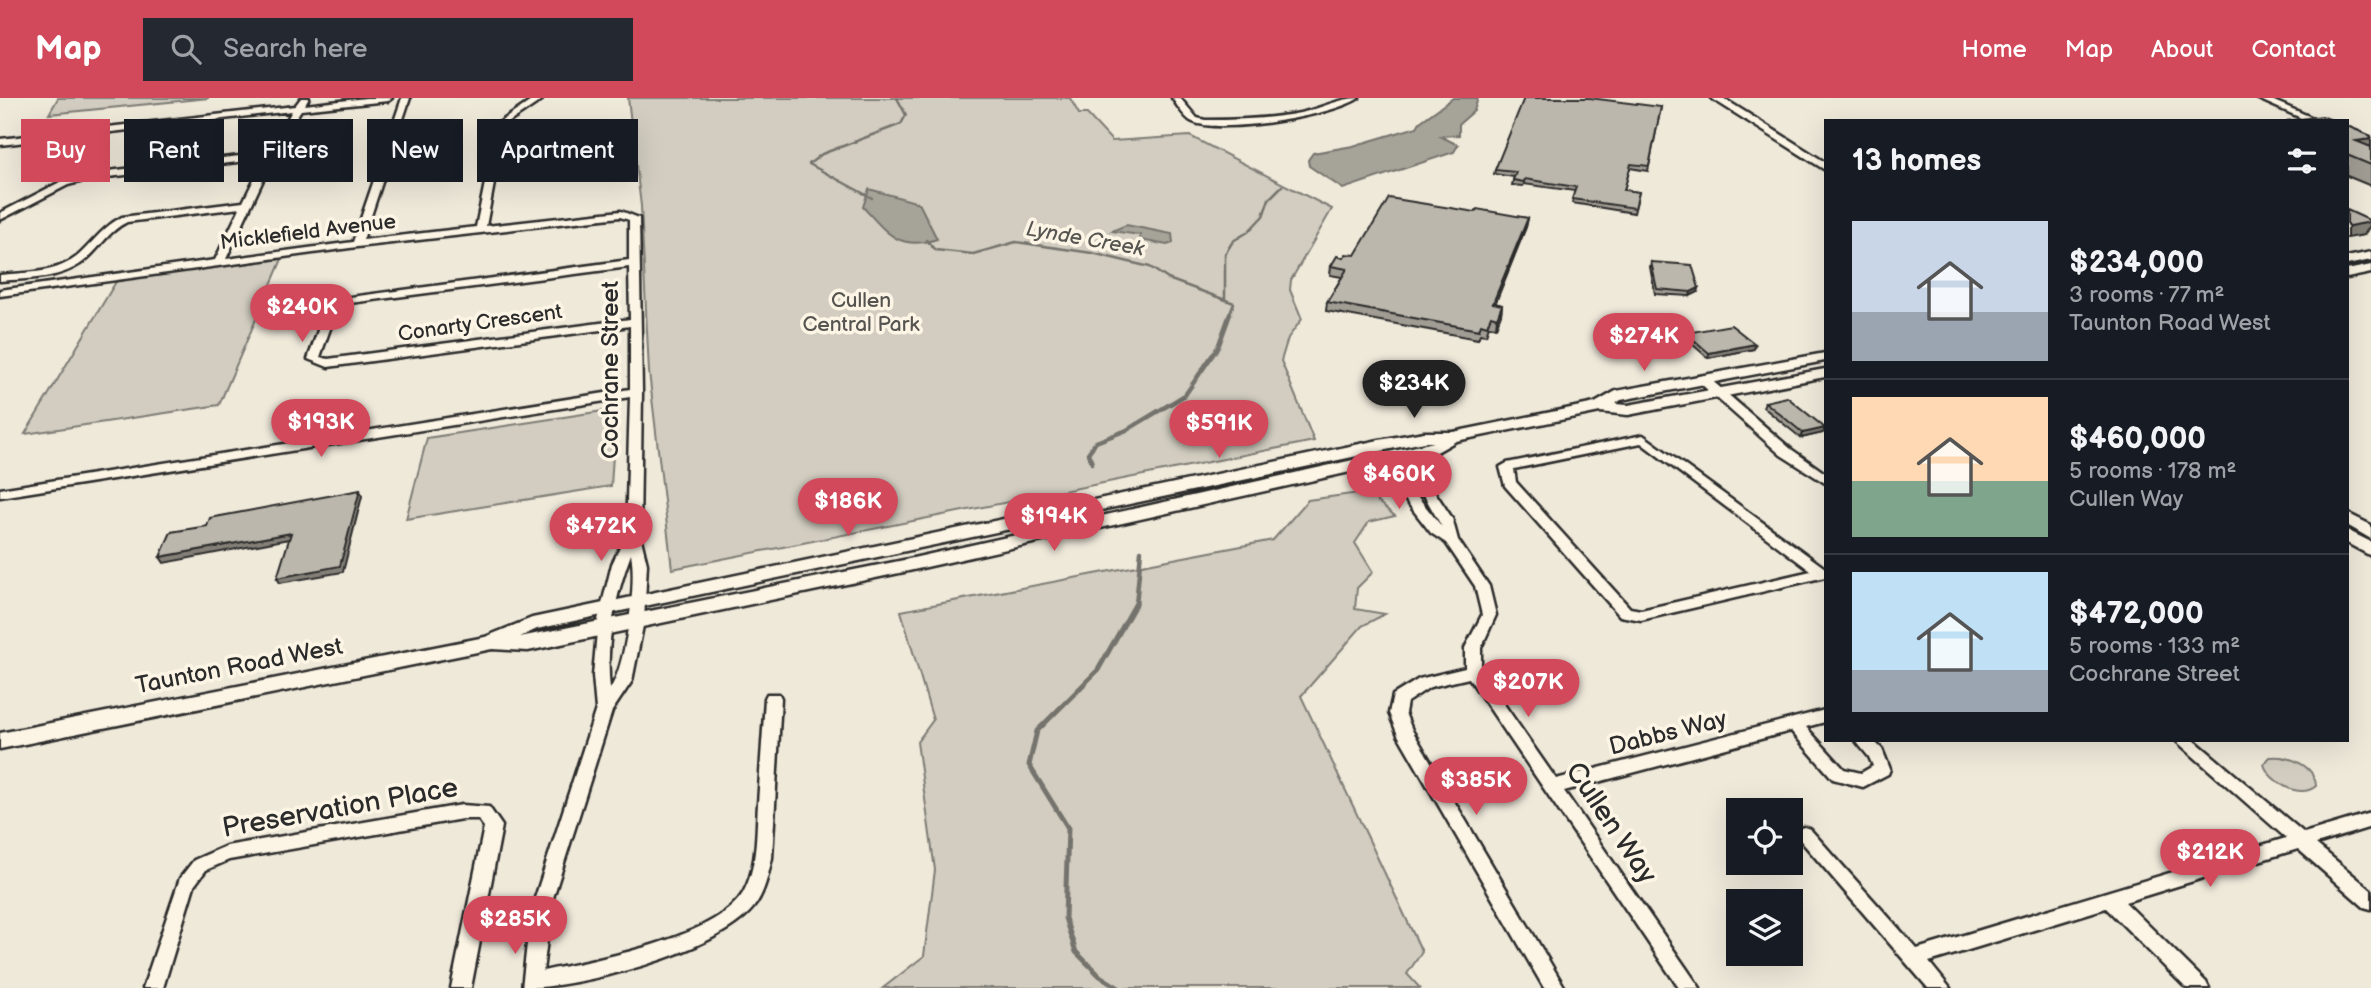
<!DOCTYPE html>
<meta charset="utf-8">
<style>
body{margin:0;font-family:"Balsamiq Sans",sans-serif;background:#242831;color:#f1f3f6;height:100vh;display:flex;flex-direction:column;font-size:26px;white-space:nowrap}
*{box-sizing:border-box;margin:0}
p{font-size:23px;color:#9ea1a6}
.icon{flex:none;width:38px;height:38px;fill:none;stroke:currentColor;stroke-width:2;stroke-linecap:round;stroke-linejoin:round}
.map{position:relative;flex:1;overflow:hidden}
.panel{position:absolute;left:1824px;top:21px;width:525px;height:623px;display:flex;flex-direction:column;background:#171b24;border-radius:0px;box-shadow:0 7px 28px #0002}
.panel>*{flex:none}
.banner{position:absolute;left:21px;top:21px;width:665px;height:63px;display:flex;gap:14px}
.buttons{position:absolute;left:1726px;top:700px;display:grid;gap:14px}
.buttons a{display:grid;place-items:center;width:77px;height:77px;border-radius:0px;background:#171b24;box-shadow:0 7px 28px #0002;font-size:35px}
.price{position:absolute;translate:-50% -60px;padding:0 16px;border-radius:24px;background:#d1495b;color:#fff;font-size:23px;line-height:46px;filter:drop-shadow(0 2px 4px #0008)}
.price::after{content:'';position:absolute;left:50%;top:42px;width:21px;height:16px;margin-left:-10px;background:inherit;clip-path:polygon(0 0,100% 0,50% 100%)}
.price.selected{background:#222;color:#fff}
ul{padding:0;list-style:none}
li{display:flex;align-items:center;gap:21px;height:175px;padding:0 28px}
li+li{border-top:2px solid #363941}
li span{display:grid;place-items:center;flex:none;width:196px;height:140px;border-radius:0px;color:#555}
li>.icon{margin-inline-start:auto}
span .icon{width:84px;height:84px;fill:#fffc;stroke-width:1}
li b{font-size:30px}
h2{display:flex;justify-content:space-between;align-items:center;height:84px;padding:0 28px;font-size:30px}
.pill{padding:0 24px;border-radius:0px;background:#171b24;box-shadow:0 7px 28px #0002;font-size:24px;line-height:63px}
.pill.selected{background:#d1495b;color:#fff}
header{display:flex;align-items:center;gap:42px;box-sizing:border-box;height:98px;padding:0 35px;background:#d1495b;color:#fff}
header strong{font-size:33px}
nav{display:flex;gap:38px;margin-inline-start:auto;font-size:24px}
.search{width:490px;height:63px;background:#242831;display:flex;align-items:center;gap:18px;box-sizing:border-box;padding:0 24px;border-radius:0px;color:#9ea1a6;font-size:26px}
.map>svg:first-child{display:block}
.green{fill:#d2cdc0;stroke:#7e7c76;stroke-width:2}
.water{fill:#a6a399;stroke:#75736d;stroke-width:2}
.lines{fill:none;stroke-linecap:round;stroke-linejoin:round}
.stream-far2{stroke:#75736d;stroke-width:2.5}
.stream-far1{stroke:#75736d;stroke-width:4.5}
.stream{stroke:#75736d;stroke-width:5}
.minor-casing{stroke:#2b2b2b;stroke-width:5}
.major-casing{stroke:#2b2b2b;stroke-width:5}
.minor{fill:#fcf5e5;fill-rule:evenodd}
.major{fill:#fcf5e5;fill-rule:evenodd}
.wall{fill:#a29d94;stroke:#2b2b2b;stroke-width:2}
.shaded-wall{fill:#848078;stroke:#2b2b2b;stroke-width:2}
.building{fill:#bcb7ac;stroke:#2b2b2b;stroke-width:2}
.labels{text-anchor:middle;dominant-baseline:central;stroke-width:7;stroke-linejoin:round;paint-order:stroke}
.far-street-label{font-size:21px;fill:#2b2b2b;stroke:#fcf5e5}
.far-water-label{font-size:21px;font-style:italic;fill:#565552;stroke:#fcf5e5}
.far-park-label{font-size:21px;fill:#555450;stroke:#fcf5e5}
.street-label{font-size:24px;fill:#2b2b2b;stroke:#fcf5e5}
.near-street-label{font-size:28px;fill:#2b2b2b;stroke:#fcf5e5}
</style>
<header>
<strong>Map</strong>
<div class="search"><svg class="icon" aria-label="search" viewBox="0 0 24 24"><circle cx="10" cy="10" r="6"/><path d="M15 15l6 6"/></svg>Search here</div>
<nav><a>Home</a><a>Map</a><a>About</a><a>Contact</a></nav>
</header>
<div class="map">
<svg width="2371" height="890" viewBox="0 0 2371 890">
<rect width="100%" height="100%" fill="#efe9da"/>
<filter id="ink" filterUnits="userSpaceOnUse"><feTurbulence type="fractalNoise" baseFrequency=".0143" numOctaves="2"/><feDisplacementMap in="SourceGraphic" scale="14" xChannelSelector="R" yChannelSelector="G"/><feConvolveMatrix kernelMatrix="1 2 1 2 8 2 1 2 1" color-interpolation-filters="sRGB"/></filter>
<g filter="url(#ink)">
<!-- green -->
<path class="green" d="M58 0H209L49 16Z
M628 0H1070L1079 16H1087L1112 43 1190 38 1332 111 1291 182 1290 192 1302 221 1288 240 1281 263 1314 343 672 471 649 274 641 108Z
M282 161 219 307 25 336 117 182Z
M616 311 611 388 406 421 427 340Z
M1366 394 1395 418 1369 424 1355 445 1373 474 1357 490 1355 511 1385 516 1362 528 1301 598 1422 854 1407 876 1420 890H883L924 858 935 772 917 644 933 622 901 513 1273 442 1308 402Z
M2270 659C2288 657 2315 667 2316 688 2300 702 2269 684 2264 666Z"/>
<!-- water -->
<path class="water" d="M1453 0H1478L1474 13 1459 26V37L1440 38 1458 47 1454 54 1343 91 1309 68 1308 62 1313 55 1353 48 1417 29 1420 24Z
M869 91 919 105 937 141C898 153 887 135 863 109Z
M1126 127 1172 136 1173 145 1167 147 1140 142V137L1112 133Z"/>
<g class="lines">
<!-- stream-far2 -->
<path class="stream-far2" d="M872 100 809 66 822 56 901 26 906 17 897 0
M926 142 935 152 973 156 1016 144 1092 155 1150 169 1168 181 1234 205 1229 218
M1225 201V156L1233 143 1248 134 1263 118 1269 101 1282 88"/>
<!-- stream-far1 -->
<path class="stream-far1" d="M1092 365 1088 355 1096 344 1127 332 1185 297 1218 249 1230 216
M1136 507 1141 453"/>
<!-- stream -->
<path class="stream" d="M1119 890 1100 878 1076 854 1065 820 1068 730 1029 667 1037 633 1098 572 1136 505"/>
<!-- minor casing -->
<g class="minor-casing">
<path id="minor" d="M301 0H309L305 7 366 0H392L388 3 301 12 284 37 226 161 353 144 402 0H410L363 142 476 129 497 26 531 3 528 0 542 2 505 27 486 128 621 113 639 120 642 294 640 437 647 466 644 523 632 583 612 613 552 803 543 873C594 862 715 841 743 795 758 769 756 734 758 706 760 671 763 635 765 600L767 596H779L781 600 772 760C768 777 764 797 753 810 716 855 579 890 522 890L529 828 534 803 596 611 593 578 598 522 612 466 626 437 630 299 0 399V391L630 291V228L328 269 308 261 325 212 343 200 629 162V122L620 119 357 149 0 198V192L215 162 240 110 127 124C110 132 101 148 88 160 64 182 30 180 0 183V177C28 174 58 176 80 156 94 143 104 128 122 119L243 104 264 61 91 81 68 87 0 122V115L62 83 90 75 267 55 292 13 0 47V41L295 8ZM629 169 630 221 328 261 320 259 336 214 350 205ZM631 456C637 485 626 568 610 591 605 547 615 498 631 456Z
M1172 0H1180L1197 20 1205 22C1237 22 1269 21 1300 15 1320 11 1339 0 1359 0 1335 17 1220 37 1193 24 1185 21 1177 7 1172 0Z
M2256 0H2267L2320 23H2308Z
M1705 279 1709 280 1791 351 1825 375V385L1781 357 1701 286V280Z
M1643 337 1825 470V479L1641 522 1620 518 1505 388 1500 369 1507 365ZM1641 345 1811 473 1641 512 1630 510 1516 384 1514 371Z
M1391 356 1414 371 1434 393 1452 420 1458 442 1489 488 1496 517 1481 550V573L1556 681 1825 612V624L1806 629 1844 671 1861 675 1873 668 1869 659 1855 642H1873L1882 651 1890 671 1888 676 1863 689 1833 681 1791 633 1564 693 1700 890H1679L1469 580 1430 589 1407 604 1405 615 1412 632 1565 890H1544L1398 637 1389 615 1393 597 1419 581 1465 570V550L1482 517 1475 488 1446 445 1431 435 1386 377 1385 360ZM1398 371 1425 399 1442 429 1398 374Z
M2175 642H2194L2304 735 2371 715V729L2316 746 2371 792V811L2364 809 2298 751 2125 804 2206 884 2209 890H2186L2106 810 1929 864 1950 890H1928L1795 736 1798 731 1804 729 1810 731 1917 851 2286 740Z
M462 707 489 709 502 728 471 890H451L484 729 478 721H462L229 762 206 772 194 788 163 890H143L180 780 194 762 226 748Z"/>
</g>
<!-- major casing -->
<g class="major-casing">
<path id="major" d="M1711 0H1723L1825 64V72Z
M2371 154V162L2347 167V159Z
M2371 167V175L2347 180V172Z
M1825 255V263L1621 302 1615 306 1628 307 1825 271V279L1628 317 1600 314 1456 343 1435 355 904 474 528 553 492 551 0 651V635L485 539 532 520 1379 342 1424 334H1453L1595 305 1616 293ZM1424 344H1434L904 462 520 539 537 531 583 521Z
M2347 415 2371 427V441L2347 427Z
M2347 432 2371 444V458L2347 445Z"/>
</g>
<!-- minor -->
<use href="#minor" class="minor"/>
<!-- major -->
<use href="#major" class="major"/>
</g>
<!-- wall -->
<path class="wall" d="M1661 9 1648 73 1630 70 1624 92 1639 94 1634 115 1572 105 1575 93 1524 86 1523 88 1512 87 1514 79 1494 76 1495 72Z
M2347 28 2371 38V88L2347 78Z
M1475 114 1528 120 1526 129 1495 205 1502 207 1501 216 1496 229 1489 228 1486 237 1480 236 1478 241 1326 213 1327 204 1342 179 1330 177 1331 168 1343 160 1355 157Z
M1651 164 1699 190 1698 194 1690 198 1655 196 1650 169Z
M1686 235 1754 251 1708 260 1685 240Z
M1765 304 1825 330 1823 335 1801 340 1763 309Z"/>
<!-- shaded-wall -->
<path class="shaded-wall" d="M2371 41V50L2356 43Z
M1528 120 1526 129 1492 214 1493 205Z
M2371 124V126L2364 137 2347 140V132L2349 128Z
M1699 190 1698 194 1690 198 1691 194Z
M1502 207 1501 216 1496 229 1497 220Z
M1755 246 1754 251 1708 260 1709 255Z
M1825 330 1823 335 1801 340 1803 335Z
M360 392 362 398 343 474 280 485 277 480Z
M291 435 294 440 164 465 160 459Z"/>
<!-- building -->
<path class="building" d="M1524 0H1590L1661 9 1649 68 1631 66 1624 92 1639 94 1635 110 1572 101 1576 89 1525 81 1524 84 1513 82 1516 74 1495 72Z
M2322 18 2334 23H2286Z
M2347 28 2371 38V41L2356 43 2371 49V67L2347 57Z
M1389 100 1475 114 1477 111 1528 120 1493 205 1502 207 1497 220 1491 218 1487 228 1481 226 1479 232 1327 204 1347 171 1331 168 1337 158 1343 160 1346 156 1355 157Z
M2347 112 2371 123V124L2349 128 2347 127Z
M1651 164 1692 167 1699 190 1691 194 1657 191Z
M1731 227 1755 246 1709 255 1686 235Z
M1787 299 1825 330 1803 335 1765 304Z
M360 392 340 468 277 480 291 435 160 459 171 434 207 428 210 420Z"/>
</g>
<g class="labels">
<!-- far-street labels -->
<g class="far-street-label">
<text transform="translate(308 134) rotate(-7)">Micklefield Avenue</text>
<text transform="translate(480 225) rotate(-8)">Conarty Crescent</text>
</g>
<!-- far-water labels -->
<g class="far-water-label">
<text transform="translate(1085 141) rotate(10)">Lynde Creek</text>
</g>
<!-- far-park labels -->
<g class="far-park-label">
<text x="861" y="202">Cullen<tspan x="861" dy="24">Central Park</tspan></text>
</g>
<!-- street labels -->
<g class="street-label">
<text transform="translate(610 272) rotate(-90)">Cochrane Street</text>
<text transform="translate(239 568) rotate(-11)">Taunton Road West</text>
<text transform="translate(1668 635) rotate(-14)">Dabbs Way</text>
</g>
<!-- near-street labels -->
<g class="near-street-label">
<text transform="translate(340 710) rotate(-10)">Preservation Place</text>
<text transform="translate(1611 725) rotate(56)">Cullen Way</text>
</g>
</g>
</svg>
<div class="buttons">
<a><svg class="icon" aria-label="locate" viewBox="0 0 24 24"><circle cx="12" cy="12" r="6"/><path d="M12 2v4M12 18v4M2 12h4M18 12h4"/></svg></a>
<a><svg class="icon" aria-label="layers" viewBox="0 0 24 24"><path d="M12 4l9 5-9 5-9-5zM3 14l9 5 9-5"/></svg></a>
</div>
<b class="price" style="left:302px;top:246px">$240K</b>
<b class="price" style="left:1644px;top:275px">$274K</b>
<b class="price selected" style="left:1414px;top:322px">$234K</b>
<b class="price" style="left:321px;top:361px">$193K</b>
<b class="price" style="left:1219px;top:362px">$591K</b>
<b class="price" style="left:1399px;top:413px">$460K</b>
<b class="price" style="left:848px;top:440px">$186K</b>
<b class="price" style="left:1054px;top:455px">$194K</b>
<b class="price" style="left:601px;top:465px">$472K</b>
<b class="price" style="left:1528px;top:621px">$207K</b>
<b class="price" style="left:1476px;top:719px">$385K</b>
<b class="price" style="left:2210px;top:791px">$212K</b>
<b class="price" style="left:515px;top:858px">$285K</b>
<div class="banner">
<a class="pill selected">Buy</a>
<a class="pill">Rent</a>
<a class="pill">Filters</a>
<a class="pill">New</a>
<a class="pill">Apartment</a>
</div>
<section class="panel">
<h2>13 homes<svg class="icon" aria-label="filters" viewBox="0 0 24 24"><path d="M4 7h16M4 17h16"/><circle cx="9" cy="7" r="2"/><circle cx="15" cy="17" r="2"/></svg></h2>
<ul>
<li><span style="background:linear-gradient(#c9d6e8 65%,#9aa5b1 0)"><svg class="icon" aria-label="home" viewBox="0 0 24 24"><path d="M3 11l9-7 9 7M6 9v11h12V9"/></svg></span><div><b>$234,000</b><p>3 rooms · 77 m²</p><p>Taunton Road West</p></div></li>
<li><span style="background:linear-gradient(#ffd9b3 60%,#7fa58c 0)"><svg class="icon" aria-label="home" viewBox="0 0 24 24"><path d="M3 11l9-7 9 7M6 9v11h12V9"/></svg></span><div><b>$460,000</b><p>5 rooms · 178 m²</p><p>Cullen Way</p></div></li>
<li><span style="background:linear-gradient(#bfe0f5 70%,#9aa5b1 0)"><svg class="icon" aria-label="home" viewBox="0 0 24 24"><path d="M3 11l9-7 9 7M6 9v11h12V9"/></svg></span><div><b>$472,000</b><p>5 rooms · 133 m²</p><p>Cochrane Street</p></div></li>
</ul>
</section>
</div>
